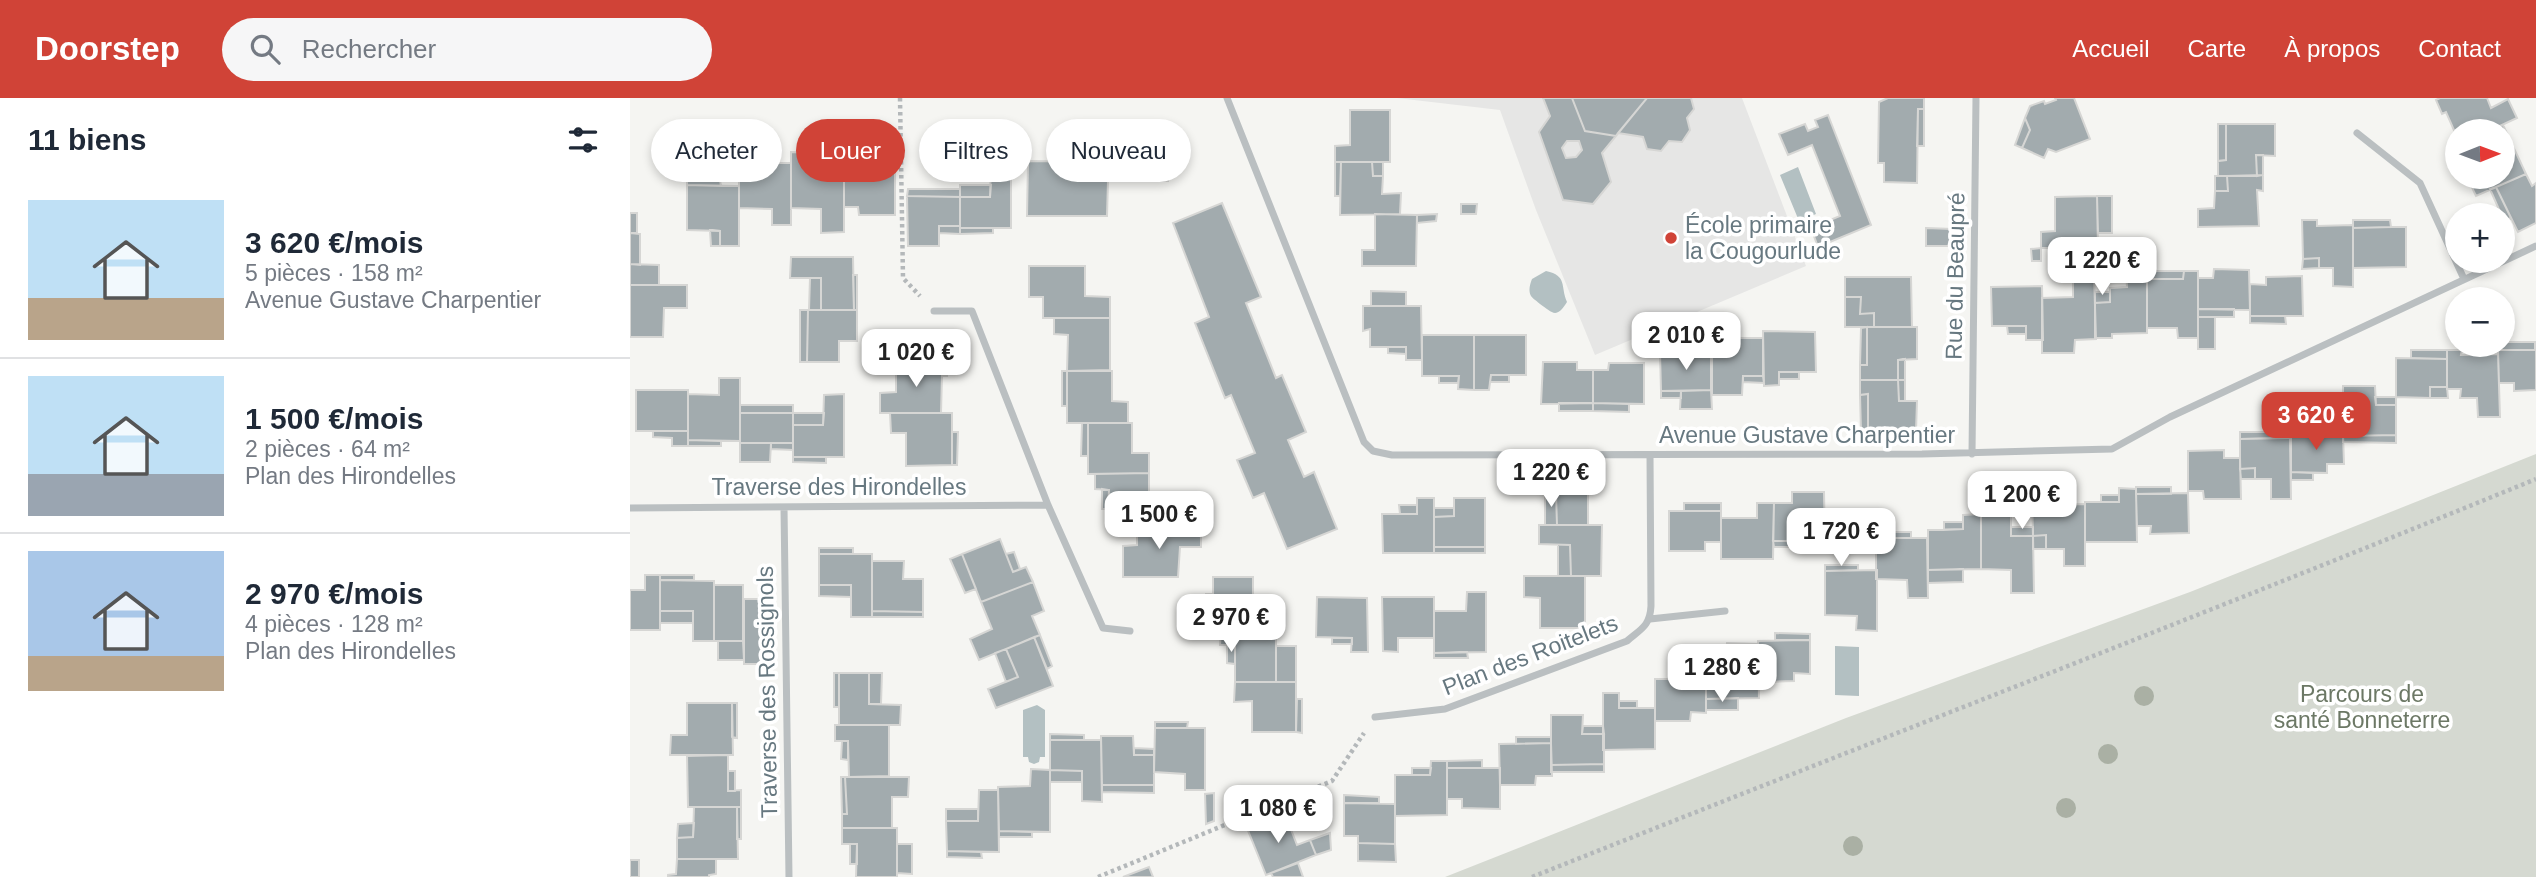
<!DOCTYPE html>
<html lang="fr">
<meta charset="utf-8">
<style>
body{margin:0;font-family:Arial,sans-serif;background:#f6f6f7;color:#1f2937;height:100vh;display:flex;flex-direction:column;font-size:26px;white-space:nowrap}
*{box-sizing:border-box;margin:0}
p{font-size:23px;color:#747a83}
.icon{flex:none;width:38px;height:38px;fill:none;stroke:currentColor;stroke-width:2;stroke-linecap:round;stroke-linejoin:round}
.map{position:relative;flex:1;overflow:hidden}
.panel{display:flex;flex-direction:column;background:#fff;width:630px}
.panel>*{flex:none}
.guide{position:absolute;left:21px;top:21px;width:665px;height:63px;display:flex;gap:14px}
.needle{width:46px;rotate:89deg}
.buttons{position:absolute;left:1815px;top:21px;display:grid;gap:14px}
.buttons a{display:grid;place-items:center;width:70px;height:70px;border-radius:50%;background:#fff;box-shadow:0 4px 10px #0003;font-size:35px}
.price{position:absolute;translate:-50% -60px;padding:0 16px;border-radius:14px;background:#fff;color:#222;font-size:23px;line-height:46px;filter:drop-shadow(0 2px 4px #0008)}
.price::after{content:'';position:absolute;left:50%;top:42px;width:21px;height:16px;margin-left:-10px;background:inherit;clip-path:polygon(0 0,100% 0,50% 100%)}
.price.on{background:#d04337;color:#fff}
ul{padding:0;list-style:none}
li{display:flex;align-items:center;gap:21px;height:175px;padding:0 28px}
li+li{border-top:2px solid #e0e1e3}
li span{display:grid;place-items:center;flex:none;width:196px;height:140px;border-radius:0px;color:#555}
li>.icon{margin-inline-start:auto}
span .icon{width:84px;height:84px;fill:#fffc;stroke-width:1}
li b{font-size:30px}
h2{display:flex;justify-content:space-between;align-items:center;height:84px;padding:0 28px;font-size:30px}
.pill{padding:0 24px;border-radius:32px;background:#fff;box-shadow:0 4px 10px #0003;font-size:24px;line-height:63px}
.pill.on{background:#d04337;color:#fff}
header{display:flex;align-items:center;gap:42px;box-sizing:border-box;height:98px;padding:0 35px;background:#d04337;color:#fff}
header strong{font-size:33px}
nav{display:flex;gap:38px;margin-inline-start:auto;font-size:24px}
.search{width:490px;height:63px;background:#f6f6f7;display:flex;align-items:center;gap:18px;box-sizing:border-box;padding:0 24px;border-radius:38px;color:#747a83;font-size:26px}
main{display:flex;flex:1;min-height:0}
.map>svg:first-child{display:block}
.built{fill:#e6e6e5}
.green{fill:#d5d9d1}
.water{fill:#b3c0c2}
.building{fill:#a2abae;stroke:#d6d6d4;stroke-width:2;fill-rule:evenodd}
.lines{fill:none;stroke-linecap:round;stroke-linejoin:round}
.path{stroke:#b4b8ba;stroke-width:4.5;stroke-dasharray:3.5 3.5;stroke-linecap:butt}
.street{stroke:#babfc1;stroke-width:7}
.tree{fill:#aab0a4}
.poi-dot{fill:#d04337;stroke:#fff;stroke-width:2.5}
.labels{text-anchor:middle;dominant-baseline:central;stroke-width:7;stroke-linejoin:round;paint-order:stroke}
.poi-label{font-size:23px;fill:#677880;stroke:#fff;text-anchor:start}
.street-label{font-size:23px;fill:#677880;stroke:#fff}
.park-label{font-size:23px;fill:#6c7865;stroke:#fff}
</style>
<header>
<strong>Doorstep</strong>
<div class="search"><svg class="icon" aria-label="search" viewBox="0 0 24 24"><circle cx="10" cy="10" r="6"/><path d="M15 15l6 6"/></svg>Rechercher</div>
<nav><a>Accueil</a><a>Carte</a><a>À propos</a><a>Contact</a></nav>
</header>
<main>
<section class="panel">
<h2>11 biens<svg class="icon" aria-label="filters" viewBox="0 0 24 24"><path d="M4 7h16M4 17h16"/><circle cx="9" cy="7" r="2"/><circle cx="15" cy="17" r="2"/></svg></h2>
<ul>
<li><span style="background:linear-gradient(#bfe0f5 70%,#b9a48a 0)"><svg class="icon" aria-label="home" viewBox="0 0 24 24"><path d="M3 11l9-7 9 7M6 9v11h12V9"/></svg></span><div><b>3 620 €/mois</b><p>5 pièces · 158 m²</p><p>Avenue Gustave Charpentier</p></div></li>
<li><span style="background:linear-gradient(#bfe0f5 70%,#9aa5b1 0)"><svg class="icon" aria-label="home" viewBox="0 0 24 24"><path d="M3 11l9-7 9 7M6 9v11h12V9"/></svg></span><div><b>1 500 €/mois</b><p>2 pièces · 64 m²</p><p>Plan des Hirondelles</p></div></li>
<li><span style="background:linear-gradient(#a9c7e8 75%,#b9a48a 0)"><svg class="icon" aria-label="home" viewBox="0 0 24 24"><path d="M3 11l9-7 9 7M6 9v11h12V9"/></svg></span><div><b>2 970 €/mois</b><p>4 pièces · 128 m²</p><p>Plan des Hirondelles</p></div></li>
</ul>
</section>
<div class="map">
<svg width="1906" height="779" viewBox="0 0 1906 779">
<rect width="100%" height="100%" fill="#f5f5f2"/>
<!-- built -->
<path class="built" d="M767 0H1112L1176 168 965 257 906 112 870 12Z"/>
<!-- green -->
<path class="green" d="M1906 356V779H815L1216 620 1560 494Z"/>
<!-- water -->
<path class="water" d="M1168 69 1186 116 1169 123 1150 77Z
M916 173C938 178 930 188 937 204 926 222 922 214 910 206 908 204 902 200 901 198 898 193 900 186 902 181Z
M1205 548 1229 549V598L1205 597Z
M407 607 415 612V659H410L409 664 404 666 399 664 398 659H393V612Z"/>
<!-- building -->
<path class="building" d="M913 0H942L955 33 986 38 972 55 981 84 963 106 933 102 909 34 920 18ZM937 43H949L952 52 946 59 936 60 932 50Z
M942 0H1017L986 38 955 33Z
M1017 0H1061L1064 11 1057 20 1060 32 1052 44 1039 43 1031 53 1017 51 1013 39 988 35Z
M1258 0H1294V11H1288L1287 85 1254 84V65H1248L1249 4Z
M1425 0H1444L1460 41 1426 54 1418 51 1414 60 1392 50 1400 32 1395 20 1400 8 1414 3 1415 6 1426 2Z
M1810 0H1857L1861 10 1878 1 1887 20 1859 33H1827V39L1816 14 1812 16 1806 2Z
M1288 11H1294V48H1287Z
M720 12H760V64H705V48L720 47Z
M1198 17 1241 127 1188 149 1181 130 1210 118 1182 47 1158 57 1149 36 1175 26 1178 33 1188 29 1185 22Z
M1395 20 1400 32 1392 50 1385 47Z
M1588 26H1596V62L1588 63Z
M1596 26H1645V58L1626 57 1627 78H1588V63L1596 62Z
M1873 27 1896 76 1846 98 1838 81 1845 79H1872V33H1859Z
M477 30H518V38L538 39V83H478L477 118H397L398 63 477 64Z
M161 54 192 55V69H214V134L191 135V111L161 110Z
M1626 57H1633V77L1627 78Z
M109 59H142V65H109Z
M705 64H711L710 98H705Z
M711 64H742L743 78H753L752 96 771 95 770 116 710 117Z
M742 64H753V78H743Z
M109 65H161V127H142V111L109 110Z
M381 67V130H330V99H360L361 68Z
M214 69H247V76L214 75Z
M214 75H265V117H229L228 109H214Z
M1896 76 1902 88 1906 85V125L1888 134 1866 89Z
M1633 77V93L1627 92 1629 128 1568 129V111L1584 110 1585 93H1598L1597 78Z
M1585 78H1597L1598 93H1585Z
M57 82H90L91 88 57 87Z
M57 87 109 88V148H90V133L57 132Z
M330 87H361L360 99H330Z
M1866 89 1881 120 1874 123 1860 91Z
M278 91H330V99L277 98Z
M277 98 330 99V128H309V148H278Z
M1467 98 1468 150H1411V134L1425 133V99Z
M1467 98H1482V135H1468Z
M592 105 631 199 616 205 646 280 652 277 676 334 658 342 674 379 684 374 707 431 657 451 634 395 623 400 607 362 625 355 601 297 595 300 565 225 579 219 543 125Z
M831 106H847L846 116H831Z
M0 115H7V135H0Z
M745 116 787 117 786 168H732V152H745Z
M807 116 806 123 787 125V117Z
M1672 122H1687V128L1723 127V189L1703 188V170H1689V160L1673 161Z
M1723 122H1760L1761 129 1723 130Z
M309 128H330V136L309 135Z
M1761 129H1776V169L1723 170V130Z
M330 130H363V135L330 136Z
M1296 130 1322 131 1321 148H1296Z
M80 132 90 133V148H81Z
M0 135 10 136V167L0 166Z
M1411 150V163H1402L1401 151Z
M161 159H223L224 212H191V180H160Z
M1689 160V170L1672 171 1673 161Z
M0 166 29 167V187H0Z
M399 168H455V198L480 199V220H413V199H399Z
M1584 171 1619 172 1620 212 1568 211V180H1583Z
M1496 173H1517V235L1482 236V240H1465V205L1480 204V190L1497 189Z
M1517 173H1554L1553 181H1517Z
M1554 173H1568V240H1548L1547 230H1517V181H1553Z
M1443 176H1464L1466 241 1445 242 1444 255H1412V200L1443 199Z
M223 177H227V212H224Z
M1672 178 1673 218H1620V186L1636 187V179Z
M1215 179H1281L1282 229H1244V215L1230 216 1231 199H1215Z
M180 180H191V212H179Z
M0 187H57V210H34L33 239H0Z
M1412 188 1413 242H1396V228H1362L1361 189Z
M741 193 776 194V208H741Z
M1465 194H1480V204L1465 205Z
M1215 199H1231L1230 216 1244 215V229H1215Z
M733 208H791L792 262H776V249H740V231L733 233Z
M1568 211H1604V219H1568Z
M170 212H178L177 264H170Z
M178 212H227V243H209V264H177Z
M1620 218H1655L1656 226 1620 225Z
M1568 219H1585V251H1568Z
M424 220H480V272L437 273 438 237 424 236Z
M1377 228H1396V236H1378Z
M1237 229H1287V261L1268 262V282H1230V267H1237Z
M1237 229V267H1230L1231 230Z
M1133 233 1185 234 1186 274H1149V287L1134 288Z
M792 237H844V292L828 291 829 278H792Z
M844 237H896V277H861L859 292H844Z
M1082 240H1133V278H1113L1112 297H1082Z
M1872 244H1905V252H1868V247H1872Z
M758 249H776V256L758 255Z
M1781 252H1817V261L1781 260Z
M1817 252H1832L1831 257 1868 256 1870 319H1848L1847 300H1830L1831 291H1817Z
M1868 252H1906V292L1884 293V285H1869Z
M1030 255H1081V292L1031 293Z
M1766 260 1817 261V289H1800V300L1766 299Z
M1275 261V282H1268V262Z
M266 264H316L317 278H312L311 315H250V295L266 294Z
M913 264H947V272H963V305L911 306Z
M979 265H1014V306L963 305V272H978Z
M432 273H437V308H432Z
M437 273H482V303L498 304V325H437Z
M1149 274H1169V281H1149Z
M861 277H879V284H860Z
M809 278H829L828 285H809Z
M1113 278H1133L1134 285 1113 284Z
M89 280H110V343L58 342V296L89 297Z
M1230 282H1268L1269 303H1287L1286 333H1238V296L1230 297Z
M1268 282H1275V303H1269Z
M1713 288H1745L1746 307H1766V337L1713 338Z
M1800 289H1817L1818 300H1800Z
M6 292H58V333H6Z
M1081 292 1082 311H1050L1051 293Z
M1031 293H1051V300H1031Z
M214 296V359H163V327H193L194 297Z
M1238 296V333H1231L1230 297Z
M1745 299H1766V307H1746Z
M929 305H963V313H929Z
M963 305 999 306V314L963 313Z
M110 307H163V315H110Z
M110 315H163V345H110Z
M163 315H194L193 327H163Z
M260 315H322V367L276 368V335H261Z
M452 325H458V358H451Z
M458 325H502V355H519V375L458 376Z
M1678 327 1714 328 1713 336 1678 335Z
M23 333H58V348H42V340L23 339Z
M322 334H328L327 367H322Z
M1610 334H1643V340L1610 341Z
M1661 334 1713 336 1714 366H1697V375L1661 374Z
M1766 337V345L1713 344V338Z
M1660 340 1661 401H1641V381H1625V370L1610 371V341Z
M58 342 91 343V348H58Z
M110 345H141L140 364H110Z
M141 345H163V352L141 351Z
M1594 352V360H1610L1611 401H1574L1573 393H1558V353Z
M163 359H196V365L163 364Z
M1625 370V381H1611L1610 371Z
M1661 374 1683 375V382H1661Z
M519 375V428L478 427 479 392 465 391V376Z
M896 376H958V427H927L926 396 896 395Z
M1506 389H1541V396H1506Z
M1489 390 1506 391 1507 444H1455V404H1489Z
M472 391 479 392 478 411H472Z
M1162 394H1194L1195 443H1143L1144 405H1162Z
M915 395 926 396 927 427H915Z
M1558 395 1559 435 1520 436 1521 428H1507L1506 396Z
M1471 397H1489V404H1471Z
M787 400H804V455H753L752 416H787Z
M824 400H855V449H804V419L824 418Z
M1402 401H1417L1418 407 1455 406V468H1434V451H1416V437L1403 438Z
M1054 405H1091V413H1054Z
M1127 405H1144L1143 461H1091V420H1127Z
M769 407H787V416H770Z
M804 410H824V418L804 419Z
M1039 413H1091V444H1075V453H1039Z
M1351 416 1381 417V438H1403L1404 495H1381V472L1351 471Z
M1351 416V471L1298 472V432L1333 431V417Z
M1314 424H1333V431L1314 432Z
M909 427H972L971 478H941L940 447 909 446Z
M507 428H571V449H550L548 479H493V448L507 447Z
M1381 429H1403V438H1381Z
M1247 434H1281V440H1246Z
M1416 437V451H1403V438Z
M1246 440H1297L1298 500H1278L1277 482 1246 481Z
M370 441 383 474 396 469 403 484 351 504 332 456Z
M1143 443H1195V449H1144Z
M928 447H940L941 478H928Z
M804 449H855V455H804Z
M189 450H223V456H189Z
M384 454 390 471 383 474 376 456Z
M189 456H242V519H221V487H189Z
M332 456 346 491 335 495 320 461Z
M242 463H274L273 481H293V514L242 513Z
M1195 467H1228V472L1195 473Z
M1333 471V484L1298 485V472Z
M1247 472V533L1226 532 1227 518 1195 517V473Z
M15 477H30V532H0V492H15Z
M30 477H64V482H30Z
M894 478H955V530H910V500L894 499Z
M583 479H623V515L633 514V531H583Z
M30 482 84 483V543H63V513H30Z
M403 484 414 513 402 518 410 537 349 562 340 541 362 531 351 504Z
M84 487H113V543H84Z
M189 487H221V499L189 498Z
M837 494H856V554L804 555V513H836Z
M576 496H583V531H575Z
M687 499 737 500 738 554H721L722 540 686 539Z
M752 499H804V540H768V554L753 553Z
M114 501H134V566H114Z
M30 513H63V525H30Z
M242 513 293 514V519H242Z
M591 531H646V584H605V547H590Z
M1145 535 1180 536V542H1145Z
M410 537 422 568 417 571 404 539Z
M404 539 423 588 366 610 358 591 388 579 376 551Z
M702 540H722V546H702Z
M1180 542V576L1164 575V583L1128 584V543Z
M88 543H113L114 562H88Z
M1097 545 1128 546 1129 600 1076 601V563L1097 564Z
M597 547H605V566L597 565Z
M646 548H666V584H646Z
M376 551 388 579 376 584 365 555Z
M837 554 838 560H804V555Z
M1076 557H1097V564L1076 563Z
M204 575H209V609H204Z
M209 575H239V606L271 607 270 627H209Z
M239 575H252L251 606H239Z
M1041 575H1076V581H1041Z
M1025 581H1076V615L1061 614 1060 623H1025Z
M605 584H666V634H622V603L604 604Z
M973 595H989V610H1025V651L973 652Z
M1108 600V612H1076V601Z
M667 601H672V635L666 634Z
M989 603H1007V610H989Z
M57 605H102L103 657H40L41 637H57Z
M102 605H107V640L102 639Z
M921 617H953L952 636H974V666L921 667Z
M525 624H558L557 630H525Z
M205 627H259V678L219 679 218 643H205Z
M953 628H973L974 636H952Z
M525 630H575V692H555V676L524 674Z
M420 636 454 637V642H420Z
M471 638H503L504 657H524V687H472Z
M886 639H921V645L886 646Z
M420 642H471L472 704 452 703V673L420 672Z
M212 643H218V662L211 661Z
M921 645 922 678H906L905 687H870L869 646Z
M504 650 524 651V657H504Z
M98 657V693L111 692V709H58L57 658Z
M852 662V670H817V663Z
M801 663H817V717L765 718V677H800Z
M974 666V674H921V667Z
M782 670H801L800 677H782Z
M817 670H870V711L832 710V701H817Z
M401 671 420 672V734L369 733 368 689 400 688Z
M420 672 452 673V684H420Z
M98 673H105V693H98Z
M211 679H215L217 716H212Z
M215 679H279L278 699H262V730H212V716H217Z
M472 687H524V695L472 694Z
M349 692H368L369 754 317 753 316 723H348Z
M584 695V723L576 726 575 696Z
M714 697 749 699V705H714Z
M714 705 765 706V746L728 745V738H714Z
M64 709H107L108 761H47V740L63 739Z
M107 709H111V741H107Z
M316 711H348V723H316Z
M655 716 667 747 680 742 686 757 636 777 617 730Z
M64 725 63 739 47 740 48 726Z
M212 730H267V779H226L227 746H212Z
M369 733 402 734V739H369Z
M700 735 701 752 686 757 680 742Z
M728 745 765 746 766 764 728 763Z
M220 746H227V766H220Z
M267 746H282V776L267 775Z
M317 753 351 754 352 760 317 759Z
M47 761H86V776L79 777V779H38V777L46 776Z
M0 762H9V779H0Z
M668 765 673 779H643L641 775Z
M519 769 523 779H493Z"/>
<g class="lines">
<!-- path -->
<path class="path" d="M270 0 273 180 290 198
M468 779 702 683 734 635
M902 779C1236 646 1573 517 1906 381"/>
<!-- street -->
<path class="street" d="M597 0 734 344 743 353 762 357 1292 356 1482 351 1540 319 1906 148
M1727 35 1790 85 1834 181
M304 213H342L418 407 473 530 500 533
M1342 356 1346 0
M154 409 159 779
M0 410 418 407
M1020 521 1095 513
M745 619 815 611 997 543C1011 531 1020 528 1021 508L1020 357"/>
</g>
<!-- trees -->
<g class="tree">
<circle cx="1514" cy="598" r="10"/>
<circle cx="1478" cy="656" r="10"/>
<circle cx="1436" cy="710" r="10"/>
<circle cx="1223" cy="748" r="10"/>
</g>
<!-- markers -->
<circle class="poi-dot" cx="1041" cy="140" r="7"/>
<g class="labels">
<!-- poi labels -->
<g class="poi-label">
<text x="1055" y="127">École primaire<tspan x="1055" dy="26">la Cougourlude</tspan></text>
</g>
<!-- street labels -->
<g class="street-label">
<text transform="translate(1325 178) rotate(-89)">Rue du Beaupré</text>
<text x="1177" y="337">Avenue Gustave Charpentier</text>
<text x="209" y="389">Traverse des Hirondelles</text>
<text transform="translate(900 557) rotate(-21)">Plan des Roitelets</text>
<text transform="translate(137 594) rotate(-91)">Traverse des Rossignols</text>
</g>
<!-- park labels -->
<g class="park-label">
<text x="1732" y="596">Parcours de<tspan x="1732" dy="26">santé Bonneterre</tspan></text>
</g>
</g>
</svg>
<div class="buttons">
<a><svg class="needle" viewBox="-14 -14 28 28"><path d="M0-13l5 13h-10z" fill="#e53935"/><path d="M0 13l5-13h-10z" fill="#747a83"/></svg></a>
<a>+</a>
<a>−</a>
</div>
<b class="price" style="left:1472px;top:199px">1 220 €</b>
<b class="price" style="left:1056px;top:274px">2 010 €</b>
<b class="price" style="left:286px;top:291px">1 020 €</b>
<b class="price on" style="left:1686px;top:354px">3 620 €</b>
<b class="price" style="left:921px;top:411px">1 220 €</b>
<b class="price" style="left:1392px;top:433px">1 200 €</b>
<b class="price" style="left:529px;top:453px">1 500 €</b>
<b class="price" style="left:1211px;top:470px">1 720 €</b>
<b class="price" style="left:601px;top:556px">2 970 €</b>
<b class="price" style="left:1092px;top:606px">1 280 €</b>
<b class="price" style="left:648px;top:747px">1 080 €</b>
<div class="guide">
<a class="pill">Acheter</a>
<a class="pill on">Louer</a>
<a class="pill">Filtres</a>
<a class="pill">Nouveau</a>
</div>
</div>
</main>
